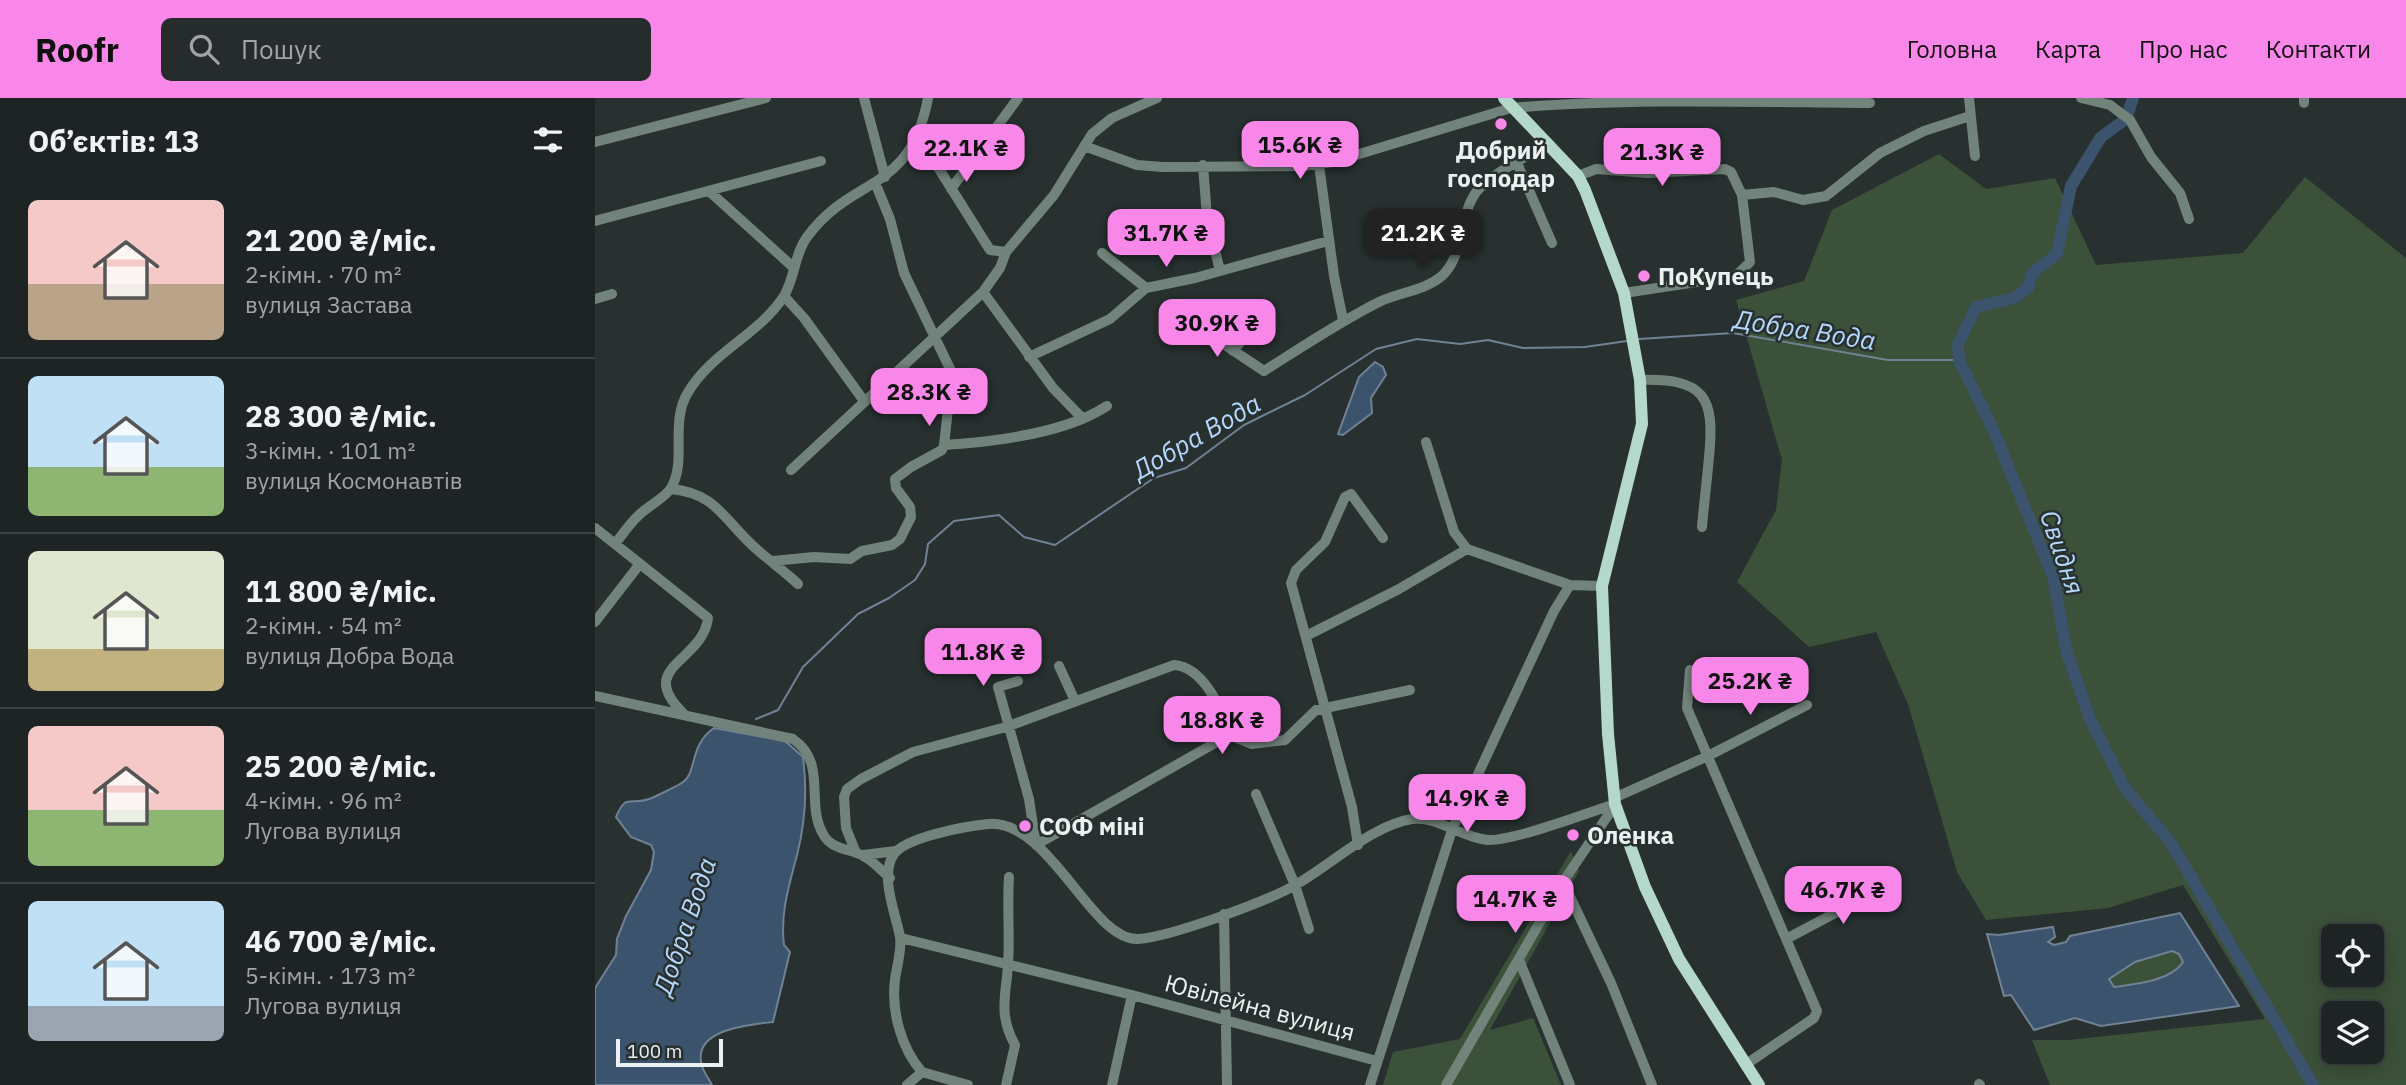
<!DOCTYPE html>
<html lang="uk">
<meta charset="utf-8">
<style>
body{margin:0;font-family:"IBM Plex Sans",sans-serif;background:#262c2c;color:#f1f3f6;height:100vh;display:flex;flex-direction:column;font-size:26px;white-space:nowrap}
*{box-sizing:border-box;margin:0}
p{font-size:23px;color:#a1a4a6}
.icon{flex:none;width:38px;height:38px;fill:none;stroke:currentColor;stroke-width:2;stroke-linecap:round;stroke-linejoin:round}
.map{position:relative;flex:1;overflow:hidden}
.drawer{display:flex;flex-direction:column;background:#1e2424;width:595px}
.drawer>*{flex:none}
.fabs{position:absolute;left:1726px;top:826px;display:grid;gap:14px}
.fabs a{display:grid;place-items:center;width:63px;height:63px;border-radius:10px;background:#1e2424;box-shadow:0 4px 18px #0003,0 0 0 2px #3c4141;font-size:35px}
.scale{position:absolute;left:21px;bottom:18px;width:107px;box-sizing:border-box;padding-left:7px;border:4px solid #ebf1f0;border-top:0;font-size:19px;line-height:24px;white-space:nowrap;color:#ebf1f0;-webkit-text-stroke:5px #283030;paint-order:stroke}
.price{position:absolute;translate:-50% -60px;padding:0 16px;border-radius:14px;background:#f987e9;color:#111;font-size:23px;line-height:46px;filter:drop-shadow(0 2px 4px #0008)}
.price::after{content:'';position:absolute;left:50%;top:42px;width:21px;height:16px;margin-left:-10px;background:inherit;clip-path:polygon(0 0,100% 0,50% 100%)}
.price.selected{background:#222;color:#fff}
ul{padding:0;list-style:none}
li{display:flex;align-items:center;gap:21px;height:175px;padding:0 28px}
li+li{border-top:2px solid #3c4141}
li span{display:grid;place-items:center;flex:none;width:196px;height:140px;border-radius:10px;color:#555}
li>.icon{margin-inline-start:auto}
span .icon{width:84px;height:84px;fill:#fffc;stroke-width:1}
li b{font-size:30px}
h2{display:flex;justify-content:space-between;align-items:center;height:84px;padding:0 28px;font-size:30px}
header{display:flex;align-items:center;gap:42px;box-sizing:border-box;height:98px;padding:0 35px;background:#f987e9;color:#111}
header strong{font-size:33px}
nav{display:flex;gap:38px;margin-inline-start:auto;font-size:24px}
.search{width:490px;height:63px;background:#262c2c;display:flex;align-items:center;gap:18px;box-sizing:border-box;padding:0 24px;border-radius:10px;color:#a1a4a6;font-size:26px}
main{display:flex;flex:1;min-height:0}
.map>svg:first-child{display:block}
.green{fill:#3c5139;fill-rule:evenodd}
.water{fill:#3b536c;stroke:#708294;stroke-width:2;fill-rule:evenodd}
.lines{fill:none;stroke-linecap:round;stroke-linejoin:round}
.stream{stroke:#708294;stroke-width:2}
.river{stroke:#3b536c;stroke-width:12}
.minor{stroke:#72837c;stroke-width:10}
.major{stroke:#b4d8c9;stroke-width:12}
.poi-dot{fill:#f987e9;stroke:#283030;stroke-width:2.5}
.labels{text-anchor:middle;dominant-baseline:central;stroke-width:5;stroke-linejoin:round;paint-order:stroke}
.poi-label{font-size:24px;font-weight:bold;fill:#ebf1f0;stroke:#283030;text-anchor:start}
.street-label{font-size:24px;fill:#ebf1f0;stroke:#283030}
.water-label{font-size:26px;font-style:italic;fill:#b5d8fe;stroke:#283030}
</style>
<header>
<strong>Roofr</strong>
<div class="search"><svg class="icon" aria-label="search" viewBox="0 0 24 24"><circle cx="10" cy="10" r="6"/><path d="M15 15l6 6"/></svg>Пошук</div>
<nav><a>Головна</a><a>Карта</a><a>Про нас</a><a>Контакти</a></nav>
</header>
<main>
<section class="drawer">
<h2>Об’єктів: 13<svg class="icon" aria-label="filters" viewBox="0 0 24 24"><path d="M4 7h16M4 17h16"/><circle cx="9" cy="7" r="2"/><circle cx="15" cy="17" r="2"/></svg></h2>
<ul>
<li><span style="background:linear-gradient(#f6c9c9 60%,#b9a48a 0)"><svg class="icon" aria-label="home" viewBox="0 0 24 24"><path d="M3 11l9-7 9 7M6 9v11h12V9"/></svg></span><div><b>21 200 ₴/міс.</b><p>2-кімн. · 70 m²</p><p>вулиця Застава</p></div></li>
<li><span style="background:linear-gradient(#bfe0f5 65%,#8fb573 0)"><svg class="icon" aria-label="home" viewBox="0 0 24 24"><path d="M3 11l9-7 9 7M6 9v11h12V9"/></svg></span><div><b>28 300 ₴/міс.</b><p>3-кімн. · 101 m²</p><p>вулиця Космонавтів</p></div></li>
<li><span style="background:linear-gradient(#dfe7d0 70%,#c2b280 0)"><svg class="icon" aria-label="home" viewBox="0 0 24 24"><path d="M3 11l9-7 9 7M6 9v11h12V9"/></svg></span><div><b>11 800 ₴/міс.</b><p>2-кімн. · 54 m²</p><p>вулиця Добра Вода</p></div></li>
<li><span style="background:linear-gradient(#f6c9c9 60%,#8fb573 0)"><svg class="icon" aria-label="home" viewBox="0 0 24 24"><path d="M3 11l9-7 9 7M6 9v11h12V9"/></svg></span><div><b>25 200 ₴/міс.</b><p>4-кімн. · 96 m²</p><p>Лугова вулиця</p></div></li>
<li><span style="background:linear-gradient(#bfe0f5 75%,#9aa5b1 0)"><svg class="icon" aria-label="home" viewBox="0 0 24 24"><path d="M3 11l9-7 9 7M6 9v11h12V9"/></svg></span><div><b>46 700 ₴/міс.</b><p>5-кімн. · 173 m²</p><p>Лугова вулиця</p></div></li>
</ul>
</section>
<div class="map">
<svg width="1811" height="987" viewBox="0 0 1811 987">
<rect width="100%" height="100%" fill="#283030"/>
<!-- green -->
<path class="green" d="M1344 56 1391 91 1460 80 1501 167 1648 155 1710 79 1811 160V987H1455L1437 942H1473L1670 921 1588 787 1513 810 1391 822 1362 774 1313 606 1281 534 1214 549 1142 484 1181 412 1187 362 1141 202 1209 183 1237 112ZM1738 838H1776V877H1738ZM1738 915H1776V954H1738Z
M976 753 984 773 895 932 938 920 966 987H788L798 954 865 941Z
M1577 853 1584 856 1588 864C1576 883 1540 886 1518 889L1513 881 1540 864Z"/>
<!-- water -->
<path class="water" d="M780 264 788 269 791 277 776 300 777 315 748 337 743 336 764 279Z
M119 630 190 643 208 659C212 690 210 726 202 757 194 788 185 815 189 847L195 854 178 924C154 927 96 931 107 968 109 975 114 981 117 987H0V890L21 857 22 841 31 818 56 772 59 754 56 747 36 739 21 719C31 694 36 708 54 701 58 700 84 687 88 684 102 675 94 647 119 630Z
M1585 815 1644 908 1506 928 1480 920 1439 932 1416 897 1409 898C1403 877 1398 857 1392 836L1404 837 1458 829 1460 839 1453 844 1459 847 1471 844 1475 838ZM1577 853 1584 856 1588 864C1576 883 1540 886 1519 889L1514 881 1540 864Z"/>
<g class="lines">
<!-- stream -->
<path class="stream" d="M1044 241 1138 235 1293 262H1364
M161 621 183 612 208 569 263 516 294 500 320 482 330 466 333 446 359 423 404 417 429 439 460 447 559 380 591 370 649 327 710 297 781 251 822 241 865 246 893 242 928 250 990 249 1032 243"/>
<!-- river -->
<path class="river" d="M1538 0 1531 21 1506 39 1476 88 1462 156 1437 175 1433 190 1419 200 1381 209 1363 246 1364 262 1397 329 1458 478 1472 555 1495 621 1530 690 1576 745 1718 987"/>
<!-- minor -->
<path class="minor" d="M269 0 290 79
M1374 0 1380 58
M1486 0 1515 7 1535 22 1556 59 1585 95 1594 121
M1709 5V0
M0 44 171 0
M321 44 334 55 395 152 411 154
M489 48 542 67 568 69 708 68 738 64 916 10C1034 0 1157 4 1275 5
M922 65 957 145
M608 67 612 119 625 173
M724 67 739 178 748 222
M983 78 1001 71 1053 75 1130 71 1136 74 1147 97
M356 91 423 0
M115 94 198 169
M0 123 226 63
M507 155 551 190
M388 194 458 290 488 321
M1029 195 1141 178 1155 164 1147 97 1179 94 1208 102 1231 98 1285 55 1329 33 1375 18
M189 198 209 220 269 303
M0 201 17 196
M591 229 621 241 669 273C707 249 744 224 784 204 805 194 830 193 848 177 870 155 863 118 882 93 896 76 933 58 953 45
M638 253 662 224
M434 259 515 221 551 190 600 180 733 143
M1045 282C1110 280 1120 299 1114 359 1112 382 1109 405 1107 429
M831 344 859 434 872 451 975 487 1007 488
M349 347C398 344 471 335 512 308
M196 372 388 194 405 170 411 154 459 97 497 36 517 20 562 0
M76 391C120 395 128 420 157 447 172 461 188 472 203 486
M0 430 113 520C108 564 40 568 88 615
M20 446C28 436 35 425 44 417 53 408 70 400 76 390 92 364 75 326 92 296 116 254 164 237 189 198 200 180 199 157 212 139 258 76 315 97 333 0
M178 463 219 459 255 461 267 453 297 447 305 441 316 419 315 409 301 390 300 381 316 369 347 352 349 347 357 275 309 175 295 121 281 87
M0 524 44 467
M711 538 804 491 872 451
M464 568 480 603
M1095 572 1092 610 1222 913 1219 920 1150 967
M423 583 403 589 434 701 441 747 620 645 637 638 657 646 690 642 721 612 815 592
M0 598 198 641C233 665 210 705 228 736 237 753 256 750 270 759 279 764 287 773 295 780
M661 696 700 787 714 831
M1019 700 1113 658 1212 607
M763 747 757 709 696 485 701 472 730 444 750 399 756 396 788 440
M261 755 251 730 249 699 252 691 266 681 318 654 411 629 579 567C610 569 627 614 637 638
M268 757 301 753
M968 784 1016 885 1057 987
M629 816 632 987
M306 840 537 897 782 963
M1193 840 1289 789
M924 862 975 987
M327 974 373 987
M1384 986 1385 987
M312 987 327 974C306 950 296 913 300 881 302 868 307 851 305 839 301 816 284 778 299 756 311 739 372 728 393 726 455 721 496 843 543 841 575 839 674 803 702 786 735 767 780 726 817 721 843 718 867 740 893 742 918 743 993 715 1020 706
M411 987 420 947C403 916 411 898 413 867 415 838 412 808 414 779
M517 987 537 897
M775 987 857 732 959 513 975 487
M851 987 968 784 1020 707"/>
<!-- major -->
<path class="major" d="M909 0 983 78 990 92 1029 195 1045 282 1047 326 1007 488 1013 636 1020 706 1050 789 1084 861 1164 987"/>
</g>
<!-- markers -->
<g class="poi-dot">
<circle cx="906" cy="26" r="7"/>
<circle cx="1049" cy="178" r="7"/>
<circle cx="430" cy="728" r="7"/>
<circle cx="978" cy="737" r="7"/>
</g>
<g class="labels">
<!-- poi labels -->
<g class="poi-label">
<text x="906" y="52" text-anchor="middle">Добрий<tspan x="906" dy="28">господар</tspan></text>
<text x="1063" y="178">ПоКупець</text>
<text x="444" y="728">СОФ міні</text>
<text x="992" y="737">Оленка</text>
</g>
<!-- street labels -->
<g class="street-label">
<text transform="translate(665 909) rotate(15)">Ювілейна вулиця</text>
</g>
<!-- water labels -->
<g class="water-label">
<text transform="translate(1210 231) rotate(9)">Добра Вода</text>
<text transform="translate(601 338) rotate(-30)">Добра Вода</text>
<text transform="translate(1468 454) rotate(71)">Свидня</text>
<text transform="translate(89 828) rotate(-71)">Добра Вода</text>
</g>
</g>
</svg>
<div class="fabs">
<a><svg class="icon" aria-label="locate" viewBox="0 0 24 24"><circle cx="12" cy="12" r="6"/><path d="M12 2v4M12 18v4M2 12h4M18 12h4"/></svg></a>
<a><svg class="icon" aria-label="layers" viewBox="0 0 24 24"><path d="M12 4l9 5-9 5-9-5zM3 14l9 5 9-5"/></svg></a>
</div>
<div class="scale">100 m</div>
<b class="price" style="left:705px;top:83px">15.6K ₴</b>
<b class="price" style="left:371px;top:86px">22.1K ₴</b>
<b class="price" style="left:1067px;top:90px">21.3K ₴</b>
<b class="price" style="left:571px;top:171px">31.7K ₴</b>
<b class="price selected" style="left:828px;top:171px">21.2K ₴</b>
<b class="price" style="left:622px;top:261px">30.9K ₴</b>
<b class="price" style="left:334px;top:330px">28.3K ₴</b>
<b class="price" style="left:388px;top:590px">11.8K ₴</b>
<b class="price" style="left:1155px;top:619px">25.2K ₴</b>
<b class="price" style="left:627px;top:658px">18.8K ₴</b>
<b class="price" style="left:872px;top:736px">14.9K ₴</b>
<b class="price" style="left:1248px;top:828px">46.7K ₴</b>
<b class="price" style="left:920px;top:837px">14.7K ₴</b>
</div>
</main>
